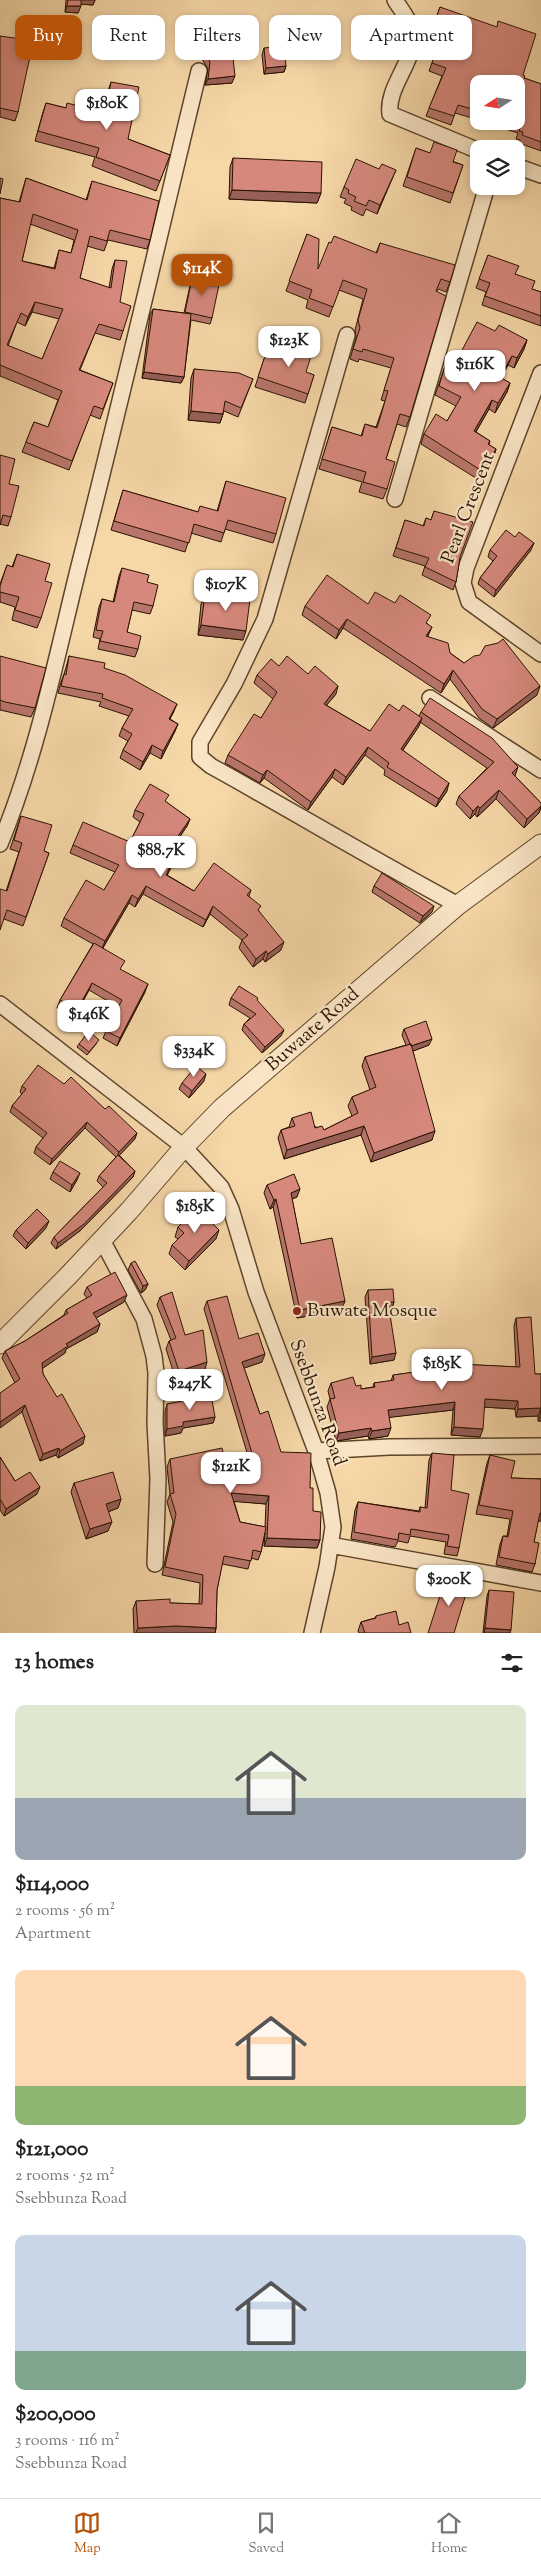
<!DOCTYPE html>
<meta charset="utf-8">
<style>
body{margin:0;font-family:"Sorts Mill Goudy",serif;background:#f6f6f6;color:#222;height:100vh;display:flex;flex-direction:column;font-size:19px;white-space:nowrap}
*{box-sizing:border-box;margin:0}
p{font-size:16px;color:#767676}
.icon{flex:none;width:28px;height:28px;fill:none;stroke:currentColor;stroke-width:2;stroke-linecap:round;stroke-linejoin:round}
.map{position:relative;height:1633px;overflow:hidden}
.drawer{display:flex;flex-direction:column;background:#fff;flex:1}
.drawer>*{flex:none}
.guide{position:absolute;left:15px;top:15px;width:511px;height:45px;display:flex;gap:10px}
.needle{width:32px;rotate:258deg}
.controls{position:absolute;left:470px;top:75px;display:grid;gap:10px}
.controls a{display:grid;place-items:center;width:55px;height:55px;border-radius:10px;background:#fff;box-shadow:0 2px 8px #0003;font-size:25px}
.price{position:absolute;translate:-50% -42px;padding:0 11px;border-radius:10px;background:#fff;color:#222;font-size:16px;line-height:32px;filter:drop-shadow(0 1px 2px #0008)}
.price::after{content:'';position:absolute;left:50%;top:30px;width:15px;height:11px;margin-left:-8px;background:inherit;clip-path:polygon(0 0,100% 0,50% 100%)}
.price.on{background:#b45309;color:#fff}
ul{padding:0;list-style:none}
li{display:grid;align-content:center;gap:10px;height:265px;padding:0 15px}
li span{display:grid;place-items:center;height:155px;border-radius:10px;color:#555}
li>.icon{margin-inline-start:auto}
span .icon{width:90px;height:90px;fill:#fffc;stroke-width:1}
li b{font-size:21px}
h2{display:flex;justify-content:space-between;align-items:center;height:60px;padding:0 15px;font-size:21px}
.pill{padding:0 18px;border-radius:10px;background:#fff;box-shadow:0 2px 8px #0003;font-size:18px;line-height:45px}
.pill.on{background:#b45309;color:#fff}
.tab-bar{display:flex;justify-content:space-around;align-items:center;height:70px;border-top:1px solid #e0e0e0;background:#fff;font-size:14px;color:#767676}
.tab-bar a{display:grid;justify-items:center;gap:2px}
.tab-bar .on{color:#b45309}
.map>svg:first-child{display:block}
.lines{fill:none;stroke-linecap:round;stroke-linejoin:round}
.minor-casing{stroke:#5d442a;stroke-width:18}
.tertiary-casing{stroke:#5d442a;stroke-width:21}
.minor{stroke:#f9e5c6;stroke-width:15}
.tertiary{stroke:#f9e5c6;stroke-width:19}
.wall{fill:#b8756b;stroke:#2a1300;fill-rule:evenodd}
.shaded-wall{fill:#965f57;stroke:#2a1300}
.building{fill:#d6887c;stroke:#2a1300;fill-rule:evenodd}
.poi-dot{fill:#8f2418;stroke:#f9e5c6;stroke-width:2}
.labels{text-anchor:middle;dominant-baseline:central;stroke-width:4.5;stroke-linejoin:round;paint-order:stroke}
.street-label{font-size:19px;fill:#2a1300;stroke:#f9e5c6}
.poi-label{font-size:19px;fill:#2a1300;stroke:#f9e5c6;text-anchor:start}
</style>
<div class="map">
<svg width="541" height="1633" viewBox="0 0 541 1633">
<rect width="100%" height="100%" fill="#f6d7a8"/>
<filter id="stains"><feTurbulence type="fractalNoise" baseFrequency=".004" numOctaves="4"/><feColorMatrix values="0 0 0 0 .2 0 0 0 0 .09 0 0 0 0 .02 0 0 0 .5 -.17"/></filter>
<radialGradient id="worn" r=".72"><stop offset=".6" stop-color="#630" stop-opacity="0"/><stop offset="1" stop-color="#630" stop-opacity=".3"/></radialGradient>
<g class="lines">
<!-- minor casing -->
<g class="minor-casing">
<path id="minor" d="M395 0C400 8 408 18 411 27 421 57 386 84 390 114L479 151
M516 166 541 175
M347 335 265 619 234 684 200 742V757L211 766C294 812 374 860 458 905
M541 373 466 568 463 583 469 602 541 654
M395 499 487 186
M430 698 541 770
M0 844C37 755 56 659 79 566 121 402 159 236 199 71
M0 1004 184 1147 221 1187 231 1209 256 1292 316 1451 328 1493 333 1527 327 1567 312 1633
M102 1240 144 1319 154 1356 156 1373 155 1423 158 1479 155 1564
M316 1451 389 1447 541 1446
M330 1545 541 1583"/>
</g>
<!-- tertiary casing -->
<g class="tertiary-casing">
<path id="tertiary" d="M0 1344 68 1276 129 1211 184 1147 222 1108 458 905 541 844"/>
</g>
<!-- minor -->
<use href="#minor" class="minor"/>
<!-- tertiary -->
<use href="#tertiary" class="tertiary"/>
</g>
<!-- wall -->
<path class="wall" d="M66 0H95L93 5 81 4 78 13 65 12Z
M440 7 523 75 524 78 541 84V151L519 143 520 140 516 139 518 133 481 121H516L479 84V120L455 113 451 125 426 116 442 76 429 71 433 60 423 56Z
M0 36 19 51 18 112 15 121 0 117Z
M264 48 286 66 284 72 264 74 262 55Z
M205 52 232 83 205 85 208 69 202 59Z
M111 82 128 139 170 155 156 191 92 166 95 157 35 141 43 112 46 103 66 108 104 113 108 91Z
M416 148 463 165 450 203 403 186Z
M233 158 321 193 317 203 229 199 230 167Z
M26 178 86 200 92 181 150 240 147 249 108 240 104 251 87 246 80 278 109 288 112 269 115 260 123 331 120 340 95 333 80 370 113 383 100 419 90 415 69 470 22 452 34 422 48 427 58 400 0 376V198L19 202ZM30 224 74 240 71 253 59 250 54 268 22 261ZM32 312 59 319 42 359 8 346 17 322 25 326Z
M392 179 377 214 366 209 363 216 351 210 352 207 344 203 346 199 340 197 344 187Z
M307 234 318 269 376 253 380 243 450 282 446 292 438 289 437 291 410 417 406 427 397 424 386 459 387 489 383 499 359 492 362 482 319 469 332 427 361 436 365 424 376 427 385 401 381 400 391 368 359 359 358 362 350 359 356 338 355 330 363 299 339 290 329 317 306 308 308 300 286 291Z
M488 255 516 274 532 289 541 292V326L482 305 486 292 476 288Z
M193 274 212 318 210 324 191 320 184 377 181 383 142 378 150 315 153 309 184 313 191 281Z
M495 331 527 340 524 349 514 368 508 365 501 378 510 383 507 392 495 413 489 409 476 432 490 441 489 445 496 449 493 459 479 480 421 444 424 434 447 421 456 406 435 395 445 366 448 367 454 365Z
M264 359 314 375 305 403 255 387Z
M194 369 253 379 238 417 224 411 220 423 188 420 191 378Z
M226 481 276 534 273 543 225 529 221 542 191 533 185 552 111 530 123 490 198 512 217 511Z
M9 484 11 517 8 526 0 524Z
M434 511 460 558 456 582 453 590 422 575 425 566 393 556 405 520 423 526 426 518 431 520Z
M490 550H531L494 597 478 584 480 578 493 561 488 557Z
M17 554 45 581 41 618 37 628 12 620 15 607 0 602V584L7 565 12 567Z
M122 568 147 582 153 606 150 614 132 610 127 632 138 649 135 657 98 649 100 639 93 637 99 607 102 599 113 602 119 576Z
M205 594 243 640 198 635 201 604Z
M368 604 428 624V637L464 663 537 695 493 728 479 718 450 679 441 693 343 628 336 639 302 615 305 606Z
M0 656 35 708 31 717 0 710Z
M69 656 104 668 174 711 170 719 178 724 175 731 161 759 150 753 140 770 120 758 123 750 128 741 119 736 122 728 129 716 99 706 101 702 58 693 61 682 64 674 67 664Z
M279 666 308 674 336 694 326 705 370 731 399 711 419 716 421 712 515 776 541 803V808L539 813 524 828 496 799 477 817 475 814 470 819 456 804 459 796 487 768 420 722 419 726 403 750 447 791 436 807 384 775 385 770 365 755 343 785 332 777 308 810 264 778 260 783 225 763 228 755 261 718 273 699 254 683 257 675Z
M166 802 190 819 187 826 169 853 173 864 167 875 194 891 251 890 249 896 259 911 281 950 265 962 263 959 253 967 239 948 242 940 210 914 203 927 143 894 135 907 129 903 103 948 121 970 145 992 117 1046 103 1038 106 1031 118 1007 89 990 74 1018 57 1008 60 1000 93 944 61 926 64 918 104 890 115 872 70 853 73 845 130 842 140 822 133 817 135 810Z
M21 816 44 851 49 853 23 926 4 919 6 891 19 852 10 849Z
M374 886 432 912 420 923 372 892Z
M231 998 257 1001 281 1036 262 1053 242 1030 244 1024 250 1018 229 1005Z
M404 1029 429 1045 413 1051 432 1140 371 1162 361 1135 284 1159 278 1138 281 1130 289 1127 292 1118 324 1130 352 1116 348 1106 352 1097 370 1090 362 1066 365 1057 406 1045 402 1035Z
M97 1043 87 1055 77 1047 79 1044Z
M204 1081 189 1098 179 1089 182 1083Z
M22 1086 135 1139 119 1155 135 1171 133 1177 81 1230 56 1249 51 1243 54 1237 103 1187 97 1181 99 1176 116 1157 85 1128 50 1165 34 1153 36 1147 43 1138 10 1112 12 1106 22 1094 20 1092Z
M53 1172 77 1180 70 1192 50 1179Z
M267 1185 297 1197 292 1199 301 1244 345 1301 341 1310 297 1318 273 1207 270 1209 264 1193Z
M178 1227 216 1239 185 1270 169 1254 172 1245 178 1239 175 1237Z
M46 1228 26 1249 13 1236 16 1230Z
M131 1263 148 1284 145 1290 141 1293 128 1270Z
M87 1287 124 1302 96 1318 100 1324 97 1332 66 1349 65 1353 42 1368 43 1374 83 1444 58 1458 56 1455 40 1461 22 1412 15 1383 2 1358 5 1351 25 1341 64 1315 66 1310 87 1298 84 1294Z
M368 1290 394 1302 392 1308H389L394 1360 370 1364 365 1297Z
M160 1297 185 1335 205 1370 176 1380 166 1349 169 1341 171 1340 157 1305Z
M207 1301 239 1339 262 1362 244 1368 260 1414 281 1452 310 1488 313 1511 320 1540 317 1548 264 1546 265 1533 261 1552 258 1560 251 1558 248 1569 222 1564 217 1590 216 1628 215 1633H134L133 1609 136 1601 170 1603 199 1604 200 1583 162 1575 173 1522 167 1502 170 1494 167 1467 170 1459 251 1466 204 1309ZM234 1501 266 1504 265 1527 240 1522Z
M516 1318 535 1374H541V1421H538V1416L516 1417 515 1409 484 1407 480 1437 451 1435 453 1410 389 1417 388 1436 369 1439 368 1436 336 1441 327 1407 330 1399 328 1391 331 1383 361 1389 373 1387 374 1383 391 1381 393 1375 456 1367 457 1364 516 1367 514 1326Z
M182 1399 215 1417 213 1423 183 1428 181 1433 165 1436V1411L167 1404 181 1402Z
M432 1453 451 1490 459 1548 457 1556 444 1554 446 1542 410 1536 408 1543 398 1541 395 1547 351 1539 355 1510 358 1502 419 1511 420 1507 425 1508 429 1460Z
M490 1455 511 1478 541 1479V1521H538L534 1542 535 1564 532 1572 496 1565 500 1544 503 1536H507L510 1519 476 1514 487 1463Z
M0 1457 15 1481 37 1494 4 1516 0 1510Z
M74 1483 121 1499 118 1508 108 1512V1531L86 1539 71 1492Z
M489 1590 510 1633H483L487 1596Z
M376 1616 399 1625 411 1633H359L358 1631 361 1622 375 1618Z"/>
<!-- shaded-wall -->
<path class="shaded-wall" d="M80 0H95L93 5 79 4Z
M67 6H81L78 13 65 12Z
M286 66 284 72 264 74 266 68Z
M235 76 232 83 205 85 208 79Z
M396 170 392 179 377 214 380 205Z
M232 190 321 193 317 203 229 199Z
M35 302 32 312 25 326 28 317Z
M527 340 524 349 514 368 517 358Z
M512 356 508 365 497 386 500 377Z
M144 372 184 377 181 383 142 378Z
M510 383 507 392 495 413 498 403Z
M492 400 489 409 471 440 474 431Z
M191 411 223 414 220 423 188 420Z
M496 449 493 459 479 480 482 471Z
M534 543 531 550 494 597 496 590Z
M347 619 343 628 336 639 339 630Z
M201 625 246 631 243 640 198 635Z
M432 627 428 636 423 645 426 636Z
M453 670 450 679 441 693 444 684Z
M338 686 336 694 321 712 324 704Z
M540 686 537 695 493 728 497 719Z
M177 704 174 711 166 726 169 719Z
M422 718 419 726 398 757 401 749Z
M178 724 175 731 161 759 163 751Z
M152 745 150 753 140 770 143 762Z
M368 747 365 755 343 785 346 777Z
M518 767 515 776 509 782 512 773Z
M335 769 332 777 308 810 311 802Z
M267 770 264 778 260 783 263 775Z
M449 783 447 791 436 807 439 799Z
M499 790 496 799 477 817 480 808Z
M478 806 475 814 470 819 473 811Z
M541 806 539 813 524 828 527 819Z
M190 819 187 826 164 860 167 852Z
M175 856 173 864 163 883 166 875Z
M146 886 143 894 135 907 138 899Z
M132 895 129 903 102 949 105 941Z
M213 906 210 914 203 927 206 920Z
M434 906 432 912 420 923 423 916Z
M284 942 281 950 265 962 268 954Z
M266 951 263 959 253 967 256 959Z
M92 983 89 990 74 1018 77 1010Z
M148 984 145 992 117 1046 120 1038Z
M284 1030 281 1036 262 1053 265 1047Z
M432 1039 429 1045 408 1053 411 1046Z
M206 1074 204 1081 189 1098 192 1091Z
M87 1122 85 1128 50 1165 52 1159Z
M364 1126 361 1135 284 1159 287 1150Z
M435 1131 432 1140 371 1162 374 1153Z
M137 1133 135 1139 117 1158 119 1152Z
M135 1171 133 1177 81 1230 56 1249 58 1243Z
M80 1173 77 1180 70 1192 72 1185Z
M300 1189 297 1197 287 1201 291 1193Z
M276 1199 273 1207 270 1209 274 1200Z
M49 1221 46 1228 26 1249 28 1243Z
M219 1230 216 1239 185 1270 189 1261Z
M148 1284 145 1290 141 1293 143 1286Z
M127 1295 124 1302 91 1321 93 1313Z
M345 1301 341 1310 297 1318 300 1310Z
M388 1302H394L392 1308 385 1309Z
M100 1324 97 1332 66 1349 65 1353 39 1371 42 1363 66 1344Z
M396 1353 394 1360 370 1364 372 1357Z
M265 1354 262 1362 239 1370 242 1362Z
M207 1362 205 1370 176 1380 179 1371Z
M485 1399 518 1401 515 1409 482 1407Z
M455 1402 453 1410 385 1418 388 1410Z
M25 1405 22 1412 0 1428V1422Z
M541 1408 538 1416 516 1417 518 1409Z
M541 1413V1421H538Z
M215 1417 213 1423 183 1428 181 1433 165 1436 167 1429 183 1422Z
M454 1427 483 1429 480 1437 451 1435Z
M371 1428 368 1436 336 1441 339 1433Z
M391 1428 388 1436 369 1439 372 1431Z
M85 1436 83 1444 58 1458 60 1451Z
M59 1448 56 1455 40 1461 43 1454Z
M40 1487 37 1494 4 1516 6 1509Z
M231 1493 269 1496 266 1504 228 1501Z
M121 1499 118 1508 102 1514 106 1504Z
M540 1513H541V1521H537Z
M112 1522 108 1531 86 1539 90 1529Z
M267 1538 320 1540 317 1548 264 1546Z
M176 1626 216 1628 215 1633H136L138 1628Z
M485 1628 511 1630 510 1633H484Z"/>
<!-- building -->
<path class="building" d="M68 0H81V6H67Z
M440 7 497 27 498 21 536 34 523 75 525 76 524 78 541 84V142L522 135 523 132 519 131 521 125 509 121H516V84H479V111L458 105 454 116 429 108 446 68 432 63 436 52 426 48Z
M0 36 21 39 19 51 31 52 18 112 0 108Z
M284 46 286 66 266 68 264 48Z
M232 49 235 76 208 79 210 62 205 52Z
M111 82 139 87 128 139 170 155 160 181 96 157 99 148 38 131 46 103 66 108 67 103 105 113Z
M434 142 457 150 453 162 463 165 453 193 407 177 416 148 430 153Z
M233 158 322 162 321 193 232 190Z
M356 159 379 169 382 164 396 170 380 205 369 200 366 206 354 201 356 197 348 193 349 190 344 187Z
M0 178 3 179 0 194Z
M26 178 87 200 92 181 159 201 150 240 110 230 107 241 90 236 80 278 111 288 115 260 127 261 120 302 131 306 123 331 99 324 79 370 113 383 103 409 94 406 72 461 26 442 34 422 48 427 62 391 0 365V198L20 202ZM33 214 78 230 71 253 59 250 55 269 22 261ZM35 302 63 309 42 359 7 345 21 313 28 317Z
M307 234 319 239 318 269 329 242 331 243 334 236 377 253 380 243 455 265 450 282 441 279 436 291 446 296 410 417 400 414 386 459 395 462 387 489 363 482 366 472 322 459 332 427 362 436 365 424 377 428 388 391 384 390 394 358 363 349 362 352 353 349 360 328 358 320 367 289 343 280 333 307 309 298 312 290 289 281Z
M488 255 519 266 515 274 535 281 532 289 541 292V316L485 296 490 283 479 279Z
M193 274 220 280 212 318 185 312Z
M153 309 191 314 184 377 144 372Z
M477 322 495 331 499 325 527 340 517 358 512 356 500 377 510 383 498 403 492 400 474 431 490 441 488 444 496 449 482 471 424 434 436 414 447 421 461 397 439 386 445 366 448 367 449 363 454 365Z
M288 342 313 350 306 372 314 375 308 394 258 377 267 350 283 355Z
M194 369 239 373 253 379 241 408 225 401 223 414 191 411Z
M0 455 15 459 9 484 19 486 11 517 3 515 0 525Z
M226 481 286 498 276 534 228 520 224 533 194 524 189 543 114 521 123 490 198 512 200 506 218 511Z
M434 511 473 522 460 557 456 582 425 567 429 558 396 548 405 520 424 526 426 518 431 520Z
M506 530 515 537 519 532 534 543 496 590 480 578 497 556 490 550Z
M17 554 50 564 45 581 52 583 41 618 15 610 19 597 0 592V586L7 565 13 567Z
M122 568 149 575 147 582 158 585 153 606 134 602 127 632 141 636 138 649 100 641 103 631 96 630 102 599 114 602Z
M327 575 368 604 375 592 395 603 400 595 431 615 426 623 432 627 426 636 448 643 450 653 464 663 474 656 480 655 485 646 498 643 503 639 540 686 497 719 482 709 453 670 444 684 347 619 339 630 305 606Z
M205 594 250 599 246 631 201 625Z
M0 656 46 668 35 708 5 702 0 700Z
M69 656 105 663 104 668 125 675 177 704 169 719 178 724 163 751 152 745 143 762 123 750 132 734 122 728 133 709 102 698 103 694 61 686 64 674 66 675Z
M287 656 308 674 315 666 338 686 324 704 370 731 389 704 399 711 403 705 422 718 401 749 449 783 439 799 387 767 389 763 368 747 346 777 335 769 311 802 267 770 263 775 228 755 254 714 261 718 277 692 257 675 271 659 279 666Z
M430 698 492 738 518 767 512 773 541 803V806L527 819 499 790 480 808 478 806 473 811 459 796 494 762 421 712Z
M150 784 169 795 165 801 190 819 167 852 175 856 166 875 194 891 214 863 251 890 247 895 261 906 258 910 284 942 268 954 266 951 256 959 242 940 248 935 213 906 206 920 146 886 138 899 132 895 105 941 64 918 86 880 104 890 119 865 73 845 83 822 130 842 144 814 135 810Z
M21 816 52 825 44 851 49 853 26 917 7 910 0 930V889L7 891 22 843 14 840Z
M382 873 434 906 423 916 374 886Z
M94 943 125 961 120 969 148 984 120 1038 106 1031 122 1000 92 983 77 1010 60 1000Z
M239 986 258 998 257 1000 284 1030 265 1047 244 1024 256 1014 231 998Z
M426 1021 432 1039 411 1046V1044H410L404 1029Z
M89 1031 99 1040 89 1052 79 1044Z
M411 1044 435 1131 374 1153 364 1126 287 1150 281 1130 295 1126 292 1118 311 1112 315 1128 322 1126 324 1130 358 1113 352 1097 376 1087 365 1057Z
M38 1065 64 1084 71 1077 105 1109 109 1106 137 1133 119 1152 87 1122 52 1159 36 1147 47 1133 12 1106 26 1089 22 1086Z
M196 1066 206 1074 192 1091 182 1083Z
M118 1155 135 1171 84 1224 58 1243 54 1237 107 1183 99 1176Z
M60 1161 80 1173 72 1185 53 1172Z
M294 1174 300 1189 291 1193 301 1244 332 1238 345 1301 300 1310 276 1199 274 1200 267 1185Z
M197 1208 219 1230 189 1261 172 1245 184 1233 178 1227Z
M37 1209 49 1221 28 1243 16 1230Z
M135 1261 148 1284 143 1286 131 1263Z
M115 1272 127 1295 93 1313 100 1324 66 1344 68 1346 42 1363 43 1374 57 1397 62 1394 85 1436 60 1451 59 1448 43 1454 25 1405 0 1422V1393L20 1379 5 1351 25 1341 68 1313 66 1310 92 1295 87 1287Z
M393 1289 394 1302H388L396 1353 372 1357 368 1290Z
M172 1292 185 1335 203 1330 207 1362 179 1371 169 1341 176 1338 160 1297Z
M227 1296 239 1339 258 1333 265 1354 242 1362 260 1414 268 1411 281 1452 311 1453 310 1488H313V1511L321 1512 320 1540 267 1538 269 1496 231 1493 240 1522 266 1527 261 1552 253 1550 251 1561 224 1556 217 1590 216 1628 176 1626 138 1628 136 1601 170 1599V1603L202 1604 203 1575 165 1567 176 1514 170 1494 174 1493 170 1459 222 1448 226 1465 256 1467 207 1301Z
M531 1317 535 1374H541V1413V1408L518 1409V1401L485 1399 483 1429 454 1427 455 1402 388 1410 391 1428 372 1431 371 1428 339 1433 330 1399 335 1398 331 1383 353 1377 356 1386 361 1385V1389L375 1387 374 1383 394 1380 393 1375 457 1366V1364L520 1367 516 1318Z
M211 1394 215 1417 183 1422V1426L167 1429V1404L182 1401V1399Z
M432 1453 454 1455 451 1490 469 1494 459 1548 447 1546 449 1535 411 1529 410 1535 399 1533 398 1540 354 1532 358 1502 420 1512V1507L427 1508Z
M490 1455 515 1461 511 1478 541 1479V1513H540L534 1542 539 1543 535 1564 499 1557 503 1536 508 1537 513 1511 479 1505Z
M0 1457 15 1481 30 1472 40 1487 6 1509 0 1499Z
M113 1472 121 1499 106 1504 112 1522 90 1529 74 1483Z
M446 1577 469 1584 454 1633H428Z
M489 1590 514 1592 511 1630 485 1628Z
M396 1611 399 1625 408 1622 411 1633H365L361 1622 376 1618V1616Z"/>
<!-- markers -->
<circle class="poi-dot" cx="297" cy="1311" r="5"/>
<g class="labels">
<!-- street labels -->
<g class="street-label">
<text transform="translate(469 508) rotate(-69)">Pearl Crescent</text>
<text transform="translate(313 1030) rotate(-41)">Buwaate Road</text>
<text transform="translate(317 1403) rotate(70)">Ssebbunza Road</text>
</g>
<!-- poi labels -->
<g class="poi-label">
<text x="307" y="1311">Buwate Mosque</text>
</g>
</g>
<rect width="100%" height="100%" filter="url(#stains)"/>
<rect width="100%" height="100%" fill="url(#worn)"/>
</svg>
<div class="controls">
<a><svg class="needle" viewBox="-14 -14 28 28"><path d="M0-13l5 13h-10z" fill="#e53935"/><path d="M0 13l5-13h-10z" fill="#767676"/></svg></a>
<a><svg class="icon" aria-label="layers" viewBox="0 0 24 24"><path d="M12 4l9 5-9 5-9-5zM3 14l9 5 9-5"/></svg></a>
</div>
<b class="price" style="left:107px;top:131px">$180K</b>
<b class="price on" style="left:202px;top:296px">$114K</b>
<b class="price" style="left:289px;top:368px">$123K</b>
<b class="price" style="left:475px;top:392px">$116K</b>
<b class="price" style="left:226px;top:612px">$107K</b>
<b class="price" style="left:161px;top:878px">$88.7K</b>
<b class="price" style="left:89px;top:1042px">$146K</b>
<b class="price" style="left:194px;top:1078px">$334K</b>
<b class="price" style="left:195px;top:1234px">$185K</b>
<b class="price" style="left:442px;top:1391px">$185K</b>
<b class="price" style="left:190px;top:1411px">$247K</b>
<b class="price" style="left:231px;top:1494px">$121K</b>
<b class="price" style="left:449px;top:1607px">$200K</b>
<div class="guide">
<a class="pill on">Buy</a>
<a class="pill">Rent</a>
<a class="pill">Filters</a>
<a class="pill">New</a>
<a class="pill">Apartment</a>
</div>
</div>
<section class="drawer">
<h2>13 homes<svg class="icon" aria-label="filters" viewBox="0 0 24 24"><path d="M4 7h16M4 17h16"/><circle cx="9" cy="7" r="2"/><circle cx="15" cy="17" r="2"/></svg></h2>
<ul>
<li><span style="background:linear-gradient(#dfe7d0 60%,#9aa5b1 0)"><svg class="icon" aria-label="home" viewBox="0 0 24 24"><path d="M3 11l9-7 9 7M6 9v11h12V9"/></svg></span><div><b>$114,000</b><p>2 rooms · 56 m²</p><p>Apartment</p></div></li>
<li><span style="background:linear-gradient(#ffd9b3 75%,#8fb573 0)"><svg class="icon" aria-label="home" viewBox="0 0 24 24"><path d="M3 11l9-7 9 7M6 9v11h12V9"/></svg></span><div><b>$121,000</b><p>2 rooms · 52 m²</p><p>Ssebbunza Road</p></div></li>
<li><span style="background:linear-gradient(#c9d6e8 75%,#7fa58c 0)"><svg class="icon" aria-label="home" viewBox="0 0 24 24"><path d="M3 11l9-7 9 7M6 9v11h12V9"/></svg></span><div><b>$200,000</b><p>3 rooms · 116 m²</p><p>Ssebbunza Road</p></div></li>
</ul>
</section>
<nav class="tab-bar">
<a class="on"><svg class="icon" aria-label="map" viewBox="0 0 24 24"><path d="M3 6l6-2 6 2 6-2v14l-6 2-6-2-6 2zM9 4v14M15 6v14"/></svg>Map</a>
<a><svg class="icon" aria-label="saved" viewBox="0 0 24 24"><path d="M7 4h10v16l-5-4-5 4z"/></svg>Saved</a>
<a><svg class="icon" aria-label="home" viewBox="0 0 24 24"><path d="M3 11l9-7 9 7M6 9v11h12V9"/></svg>Home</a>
</nav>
